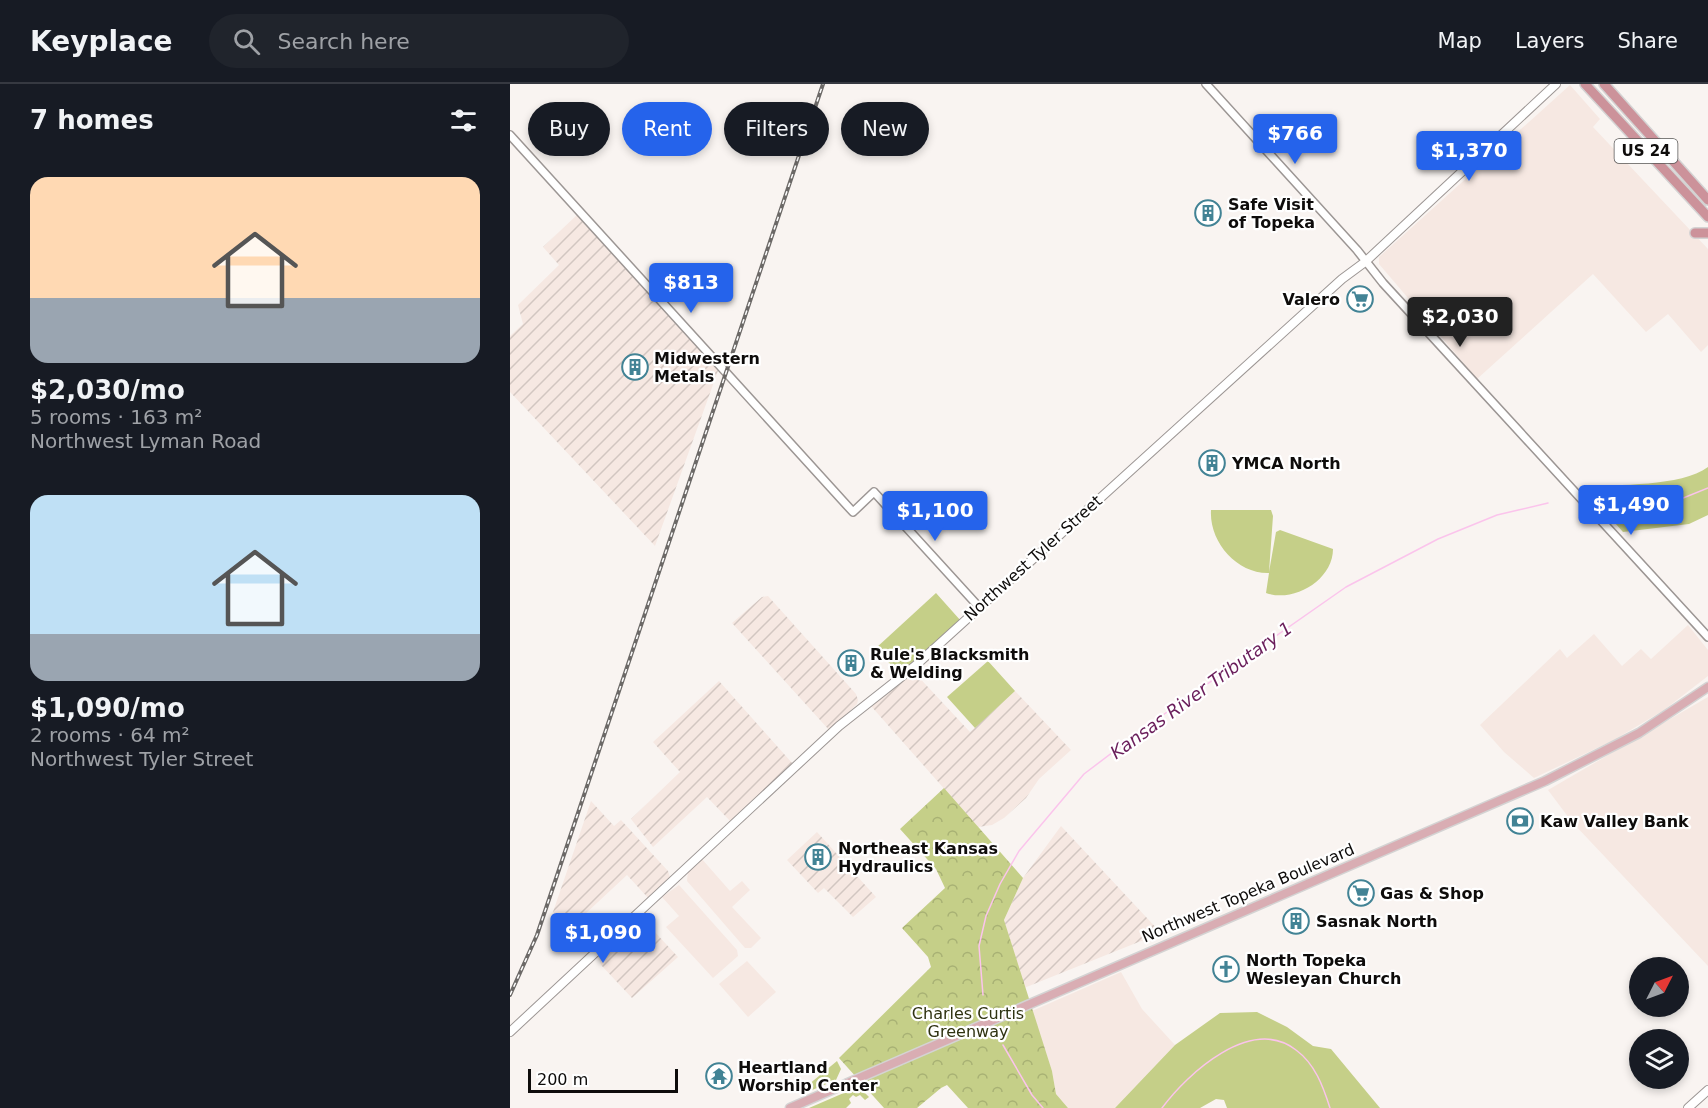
<!DOCTYPE html>
<meta charset="utf-8">
<style>
body{margin:0;font-family:"DejaVu Sans",sans-serif;background:#20242c;color:#f1f3f6;height:100vh;display:flex;flex-direction:column;font-size:22px;white-space:nowrap}
*{box-sizing:border-box;margin:0}
p{font-size:20px;color:#9ea1a6}
.icon{flex:none;width:33px;height:33px;fill:none;stroke:currentColor;stroke-width:2;stroke-linecap:round;stroke-linejoin:round}
.map{position:relative;flex:1;overflow:hidden}
.details{display:flex;flex-direction:column;background:#171b24;width:510px}
.details>*{flex:none}
.guide{position:absolute;left:18px;top:18px;width:570px;height:54px;display:flex;gap:12px}
.needle{width:39px;rotate:48deg}
.fabs{position:absolute;left:1119px;top:873px;display:grid;gap:12px}
.fabs a{display:grid;place-items:center;width:60px;height:60px;border-radius:50%;background:#171b24;box-shadow:0 3px 9px #0003;font-size:30px}
.scale{position:absolute;left:18px;bottom:15px;width:150px;box-sizing:border-box;padding-left:6px;border:3px solid #0e0c0b;border-top:0;font-size:16px;line-height:21px;white-space:nowrap;color:#0e0c0b;-webkit-text-stroke:4px #fff;paint-order:stroke}
.price{position:absolute;translate:-50% -51px;padding:0 14px;border-radius:6px;background:#2563eb;color:#fff;font-size:20px;line-height:39px;filter:drop-shadow(0 2px 3px #0008)}
.price::after{content:'';position:absolute;left:50%;top:36px;width:18px;height:14px;margin-left:-9px;background:inherit;clip-path:polygon(0 0,100% 0,50% 100%)}
.price.on{background:#222;color:#fff}
ul{padding:0;list-style:none}
li{display:grid;align-content:center;gap:12px;height:318px;padding:0 30px}
li span{display:grid;place-items:center;height:186px;border-radius:18px;color:#555}
li>.icon{margin-inline-start:auto}
span .icon{width:108px;height:108px;fill:#fffc;stroke-width:1}
li b{font-size:26px}
h2{display:flex;justify-content:space-between;align-items:center;height:72px;padding:0 30px;font-size:26px}
.pill{padding:0 21px;border-radius:27px;background:#171b24;box-shadow:0 3px 9px #0003;font-size:21px;line-height:54px}
.pill.on{background:#2563eb;color:#fff}
header{display:flex;align-items:center;gap:36px;box-sizing:border-box;height:84px;padding:0 30px;background:#171b24;border-bottom:2px solid #363941}
header strong{font-size:28px}
nav{display:flex;gap:33px;margin-inline-start:auto;font-size:21px}
.search{width:420px;height:54px;background:#20242c;display:flex;align-items:center;gap:15px;box-sizing:border-box;padding:0 21px;border-radius:33px;color:#9ea1a6;font-size:22px}
main{display:flex;flex:1;min-height:0}
.map>svg:first-child{display:block}
.built{fill:#f6e8e2}
.industrial{fill:url(#industrial-furrows)}
.green{fill:#c5cf88}
.park{fill:url(#park-crowns)}
.lines{fill:none;stroke-linecap:round;stroke-linejoin:round}
.stream{stroke:#fbc4ec;stroke-width:1.5}
.tertiary-casing{stroke:#9c9694;stroke-width:10}
.secondary-casing{stroke:#9c9694;stroke-width:10}
.primary-casing{stroke:#d4d3d3;stroke-width:11}
.trunk-casing{stroke:#d4d3d3;stroke-width:12}
.tertiary{stroke:#fff;stroke-width:7}
.secondary{stroke:#fff;stroke-width:8}
.primary{stroke:#d9adb3;stroke-width:8}
.trunk{stroke:#cc929a;stroke-width:9}
.rail-casing{stroke:#6c6967;stroke-width:4}
.rail{stroke:#fff;stroke-width:1.5;stroke-dasharray:4.5;stroke-linecap:butt}
.labels{text-anchor:middle;dominant-baseline:central;stroke-width:4.5;stroke-linejoin:round;paint-order:stroke}
.shield{fill:#fff;stroke:#565554;stroke-width:1.5}
.shield-label{font-size:15px;font-weight:bold;fill:#0e0c0b}
.poi-label{font-size:16px;font-weight:bold;fill:#0e0c0b;stroke:#fff;text-anchor:start}
.street-label{font-size:16px;fill:#0e0c0b;stroke:#fff}
.park-label{font-size:16px;fill:#2f3211;stroke:#fff}
.water-label{font-size:18px;font-style:italic;fill:#6a1e5b;stroke:#fff}
</style>
<header>
<strong>Keyplace</strong>
<div class="search"><svg class="icon" aria-label="search" viewBox="0 0 24 24"><circle cx="10" cy="10" r="6"/><path d="M15 15l6 6"/></svg>Search here</div>
<nav><a>Map</a><a>Layers</a><a>Share</a></nav>
</header>
<main>
<section class="details">
<h2>7 homes<svg class="icon" aria-label="filters" viewBox="0 0 24 24"><path d="M4 7h16M4 17h16"/><circle cx="9" cy="7" r="2"/><circle cx="15" cy="17" r="2"/></svg></h2>
<ul>
<li><span style="background:linear-gradient(#ffd9b3 65%,#9aa5b1 0)"><svg class="icon" aria-label="home" viewBox="0 0 24 24"><path d="M3 11l9-7 9 7M6 9v11h12V9"/></svg></span><div><b>$2,030/mo</b><p>5 rooms · 163 m²</p><p>Northwest Lyman Road</p></div></li>
<li><span style="background:linear-gradient(#bfe0f5 75%,#9aa5b1 0)"><svg class="icon" aria-label="home" viewBox="0 0 24 24"><path d="M3 11l9-7 9 7M6 9v11h12V9"/></svg></span><div><b>$1,090/mo</b><p>2 rooms · 64 m²</p><p>Northwest Tyler Street</p></div></li>
</ul>
</section>
<div class="map">
<svg width="1198" height="1024" viewBox="0 0 1198 1024">
<defs>
<pattern id="industrial-furrows" width="10" height="10" patternUnits="userSpaceOnUse" patternTransform="scale(1.5)"><rect width="10" height="10" fill="#f6e8e2"/><path d="M-1 1l2-2M0 10L10 0M9 11l2-2" fill="none" stroke="#d2c6c1"/></pattern>
<pattern id="park-crowns" width="20" height="18" patternUnits="userSpaceOnUse" patternTransform="scale(1.5)"><rect width="20" height="18" fill="#c5cf88"/><path d="M2 6a3 3 0 1 1 6 0M12 15a3 3 0 1 1 6 0" fill="none" stroke="#a8b174"/></pattern>
</defs>
<rect width="100%" height="100%" fill="#f9f4f1"/>
<!-- built -->
<path class="built" d="M1060 1 1090 35 1083 43 1198 165V261L1191 268 1158 230 1136 248 1083 190 967 295 869 180V173Z
M1178 541 1198 566V592L1154 626 1104 656 1024 694 994 668 970 641 1050 565 1057 574 1084 550 1112 582 1131 565 1141 575Z
M1198 613V882L1062 738 1038 706Z
M191 774 220 807 232 797 240 806 222 823 251 854 241 864H235L177 797 178 786Z
M169 801 227 866 228 872 203 894 156 843 169 832 152 813Z
M237 877 266 908 238 933 209 900Z
M611 888 632 925 665 961 605 1024H558L546 1010 542 987 522 927Z"/>
<!-- industrial -->
<path class="industrial" d="M68 130 209 284 145 462 0 308V252L13 240 8 221 49 181 33 163Z
M258 512 346 610 348 616 347 620 320 647 222 539 252 513Z
M403 587 460 648 505 607 561 666 529 695 516 714 494 734 482 741 468 743 361 622Z
M209 597 283 680 221 738 197 713 143 763 121 735 170 688 143 658Z
M81 717 104 742 111 736 158 787 161 796 140 816 117 791 59 845 43 828Z
M551 742 651 849 514 904 494 836 513 794Z
M307 748 366 813 343 833 314 804 308 809 277 776Z
M131 833 168 873 122 914 91 881 89 873Z"/>
<!-- green -->
<path class="green" d="M1198 383V431L1179 440 1113 448 1073 403C1107 400 1171 403 1198 383Z
M701 426H761L763 432 759 488 766 448 770 446 823 465C823 496 784 519 756 509L759 489C727 490 699 458 701 426Z
M426 509 451 537 390 591 366 564Z
M478 577 505 607 465 644 437 613Z
M747 928 777 943 803 962 821 965 870 1024H717L714 1016 706 1015 690 1024H605L665 961 710 929Z
M327 977 331 985 326 996 295 1009 292 1006Z
M343 1005H351L359 1013 355 1016 350 1011 346 1013 343 1011 339 1015 341 1019 336 1024H299Z"/>
<!-- park -->
<path class="park" d="M434 704 513 794 494 836 542 987 546 1010 558 1024H458L437 1001 431 1004 407 1024H374L329 974 421 883 418 873 392 844 435 804 426 785 390 745Z"/>
<g class="lines">
<!-- stream -->
<path class="stream" d="M1110 422 1156 421 1198 404
M473 911 469 862 476 832 490 800 509 767 574 690 640 640 836 503 928 455 987 431 1038 419
M493 961 522 1011 533 1024
M652 1024C677 990 741 931 786 966 805 980 813 1002 820 1024"/>
<!-- tertiary casing -->
<g class="tertiary-casing">
<path id="tertiary" d="M696 0 847 166 873 199 1198 553
M0 51 343 428 364 408 469 523"/>
</g>
<!-- secondary casing -->
<g class="secondary-casing">
<path id="secondary" d="M0 948 329 642 405 582 832 195 855 178 1046 0
M1178 1024 1198 1006"/>
</g>
<!-- primary casing -->
<g class="primary-casing">
<path id="primary" d="M280 1024 1035 697 1129 649 1198 603"/>
</g>
<!-- trunk casing -->
<g class="trunk-casing">
<path id="trunk" d="M1075 0 1198 133
M1094 0 1198 116
M1185 149H1198"/>
</g>
<!-- tertiary -->
<use href="#tertiary" class="tertiary"/>
<!-- secondary -->
<use href="#secondary" class="secondary"/>
<!-- primary -->
<use href="#primary" class="primary"/>
<!-- trunk -->
<use href="#trunk" class="trunk"/>
<!-- rail casing -->
<g class="rail-casing">
<path id="rail" d="M0 911 27 851 313 0"/>
</g>
<!-- rail -->
<use href="#rail" class="rail"/>
</g>
<!-- icons -->
<defs>
<g id="building-ring" transform="scale(1.35)"><circle r="9.5" fill="#fff" stroke="#428395" stroke-width="1.5"/><path d="M-4-6H4V6H1V3H-1V6H-4ZM-2.5-4.3h1.7v1.8h-1.7ZM.8-4.3h1.7v1.8H.8ZM-2.5-1h1.7V.8h-1.7ZM.8-1h1.7V.8H.8Z" fill="#428395"/></g>
<g id="supermarket-ring" transform="scale(1.35)"><circle r="9.5" fill="#fff" stroke="#428395" stroke-width="1.5"/><path d="M-6-5.5h2.5l.6 2H6L4.5 2H-2.5L-4.4-4H-6ZM-1.5 3.2a1.3 1.3 0 1 0 .1 0ZM3 3.2a1.3 1.3 0 1 0 .1 0Z" fill="#428395"/></g>
<g id="bank-ring" transform="scale(1.35)"><circle r="9.5" fill="#fff" stroke="#428395" stroke-width="1.5"/><path d="M-6-4H6V4H-6ZM0-2.3a2.3 2.3 0 1 0 0 4.6a2.3 2.3 0 1 0 0-4.6Z" fill="#428395"/></g>
<g id="church-ring" transform="scale(1.35)"><circle r="9.5" fill="#fff" stroke="#428395" stroke-width="1.5"/><path d="M-1.2-6h2.4v3.5h3.3v2.4h-3.3V6h-2.4V-.1h-3.3v-2.4h3.3Z" fill="#428395"/></g>
<g id="temple-ring" transform="scale(1.35)"><circle r="9.5" fill="#fff" stroke="#428395" stroke-width="1.5"/><path d="M0-6L5-2H3V0L6.5 2.5H4V6H1.5V3h-3V6H-4V2.5H-6.5L-3 0V-2H-5Z" fill="#428395"/></g>
</defs>
<g fill-rule="evenodd">
<use href="#building-ring" x="698" y="129"/>
<use href="#supermarket-ring" x="850" y="215"/>
<use href="#building-ring" x="125" y="283"/>
<use href="#building-ring" x="702" y="379"/>
<use href="#building-ring" x="341" y="579"/>
<use href="#bank-ring" x="1010" y="737"/>
<use href="#building-ring" x="308" y="773"/>
<use href="#supermarket-ring" x="851" y="809"/>
<use href="#building-ring" x="786" y="837"/>
<use href="#church-ring" x="716" y="885"/>
<use href="#temple-ring" x="209" y="992"/>
</g>
<g class="labels">
<!-- shield labels -->
<rect class="shield" x="1104.5" y="55" width="63" height="24" rx="4.5"/>
<g class="shield-label">
<text x="1136" y="67">US 24</text>
</g>
<!-- poi labels -->
<g class="poi-label">
<text x="718" y="120">Safe Visit<tspan x="718" dy="18">of Topeka</tspan></text>
<text x="830" y="215" text-anchor="end">Valero</text>
<text x="144" y="274">Midwestern<tspan x="144" dy="18">Metals</tspan></text>
<text x="722" y="379">YMCA North</text>
<text x="360" y="570">Rule's Blacksmith<tspan x="360" dy="18">&amp; Welding</tspan></text>
<text x="1030" y="737">Kaw Valley Bank</text>
<text x="328" y="764">Northeast Kansas<tspan x="328" dy="18">Hydraulics</tspan></text>
<text x="870" y="809">Gas &amp; Shop</text>
<text x="806" y="837">Sasnak North</text>
<text x="736" y="876">North Topeka<tspan x="736" dy="18">Wesleyan Church</tspan></text>
<text x="228" y="983">Heartland<tspan x="228" dy="18">Worship Center</tspan></text>
</g>
<!-- street labels -->
<g class="street-label">
<text transform="translate(523 474) rotate(-42)">Northwest Tyler Street</text>
<text transform="translate(738 809) rotate(-23)">Northwest Topeka Boulevard</text>
</g>
<!-- park labels -->
<g class="park-label">
<text x="458" y="929">Charles Curtis<tspan x="458" dy="18">Greenway</tspan></text>
</g>
<!-- water labels -->
<g class="water-label">
<text transform="translate(691 606) rotate(-36)">Kansas River Tributary 1</text>
</g>
</g>
</svg>
<div class="fabs">
<a><svg class="needle" viewBox="-14 -14 28 28"><path d="M0-13l5 13h-10z" fill="#e53935"/><path d="M0 13l5-13h-10z" fill="#9ea1a6"/></svg></a>
<a><svg class="icon" aria-label="layers" viewBox="0 0 24 24"><path d="M12 4l9 5-9 5-9-5zM3 14l9 5 9-5"/></svg></a>
</div>
<div class="scale">200 m</div>
<b class="price" style="left:785px;top:81px">$766</b>
<b class="price" style="left:959px;top:98px">$1,370</b>
<b class="price" style="left:181px;top:230px">$813</b>
<b class="price on" style="left:950px;top:264px">$2,030</b>
<b class="price" style="left:1121px;top:452px">$1,490</b>
<b class="price" style="left:425px;top:458px">$1,100</b>
<b class="price" style="left:93px;top:880px">$1,090</b>
<div class="guide">
<a class="pill">Buy</a>
<a class="pill on">Rent</a>
<a class="pill">Filters</a>
<a class="pill">New</a>
</div>
</div>
</main>
